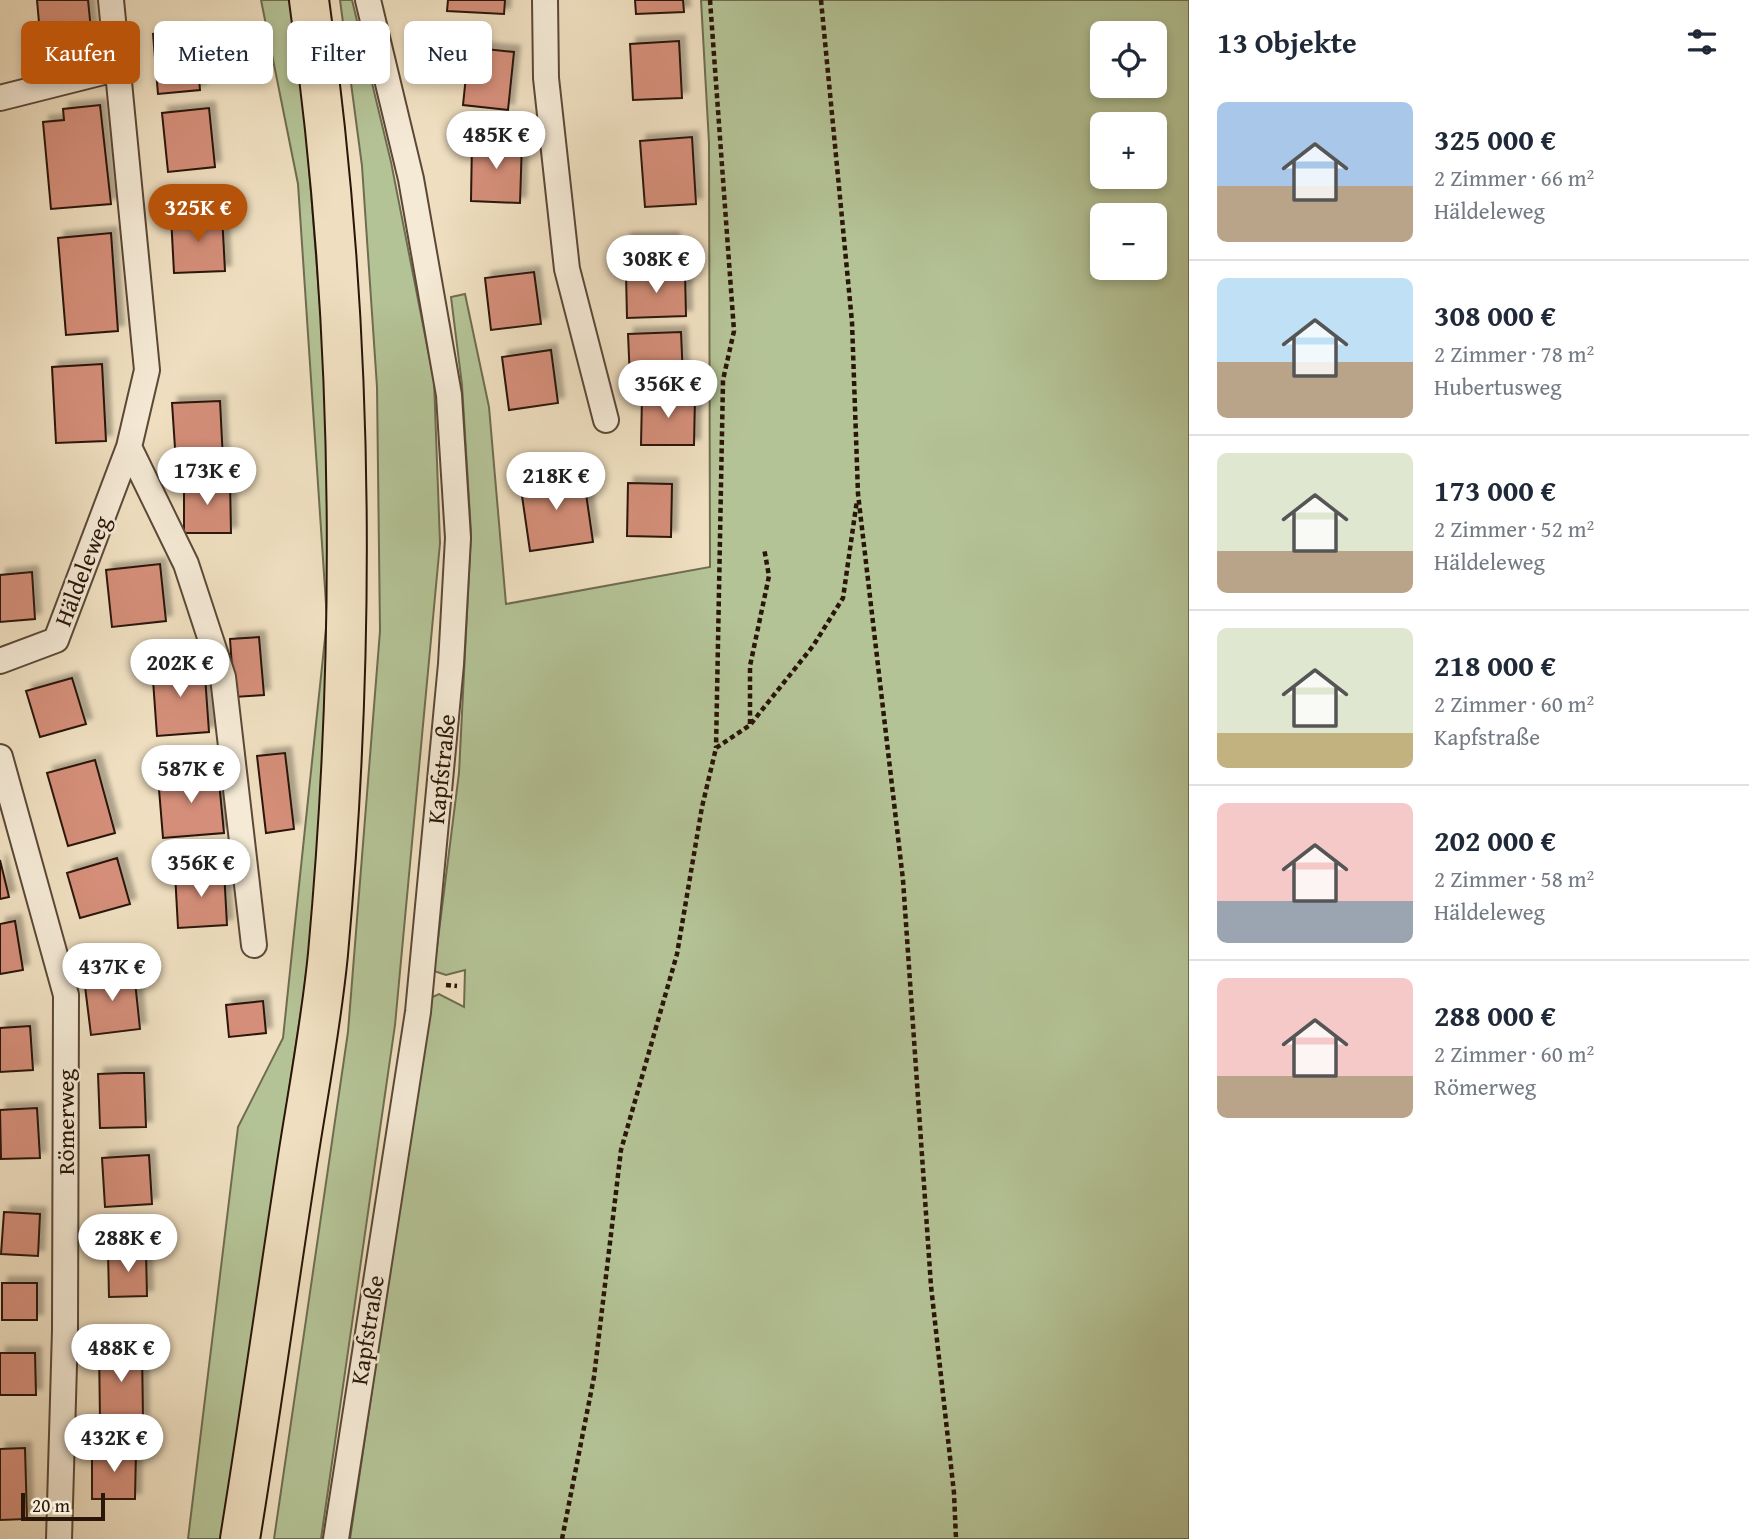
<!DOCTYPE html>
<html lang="de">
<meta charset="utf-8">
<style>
body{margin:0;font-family:"Gentium Book Plus",serif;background:#f6f6f7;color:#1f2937;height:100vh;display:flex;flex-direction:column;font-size:26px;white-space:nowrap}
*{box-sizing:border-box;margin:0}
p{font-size:23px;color:#747a83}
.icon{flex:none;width:38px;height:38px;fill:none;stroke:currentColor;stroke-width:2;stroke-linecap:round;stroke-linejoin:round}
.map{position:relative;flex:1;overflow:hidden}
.side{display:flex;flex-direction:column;background:#fff;width:560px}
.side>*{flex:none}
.guide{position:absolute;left:21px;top:21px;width:665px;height:63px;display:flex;gap:14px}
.buttons{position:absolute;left:1090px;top:21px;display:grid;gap:14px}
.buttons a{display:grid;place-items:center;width:77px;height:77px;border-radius:10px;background:#fff;box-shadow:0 4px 10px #0003;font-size:35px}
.scale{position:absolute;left:21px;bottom:18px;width:84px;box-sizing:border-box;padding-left:7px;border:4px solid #2a1509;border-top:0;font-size:19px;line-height:24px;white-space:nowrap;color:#2a1509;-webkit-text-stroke:5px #f5ead6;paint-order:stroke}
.price{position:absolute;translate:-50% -60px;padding:0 16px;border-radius:24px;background:#fff;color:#222;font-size:23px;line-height:46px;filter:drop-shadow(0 2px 4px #0008)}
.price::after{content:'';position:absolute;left:50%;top:42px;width:21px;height:16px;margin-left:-10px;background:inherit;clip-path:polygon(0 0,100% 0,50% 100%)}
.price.current{background:#b45309;color:#fff}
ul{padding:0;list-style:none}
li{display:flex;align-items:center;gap:21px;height:175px;padding:0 28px}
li+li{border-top:2px solid #e0e1e3}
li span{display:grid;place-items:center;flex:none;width:196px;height:140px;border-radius:10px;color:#555}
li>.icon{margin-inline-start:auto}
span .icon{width:84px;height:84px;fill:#fffc;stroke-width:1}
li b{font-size:30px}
h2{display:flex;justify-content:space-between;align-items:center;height:84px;padding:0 28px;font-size:30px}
.pill{padding:0 24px;border-radius:10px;background:#fff;box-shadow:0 4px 10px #0003;font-size:24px;line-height:63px}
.pill.current{background:#b45309;color:#fff}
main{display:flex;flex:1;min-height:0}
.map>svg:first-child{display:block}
.green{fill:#b4c396;stroke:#6f6c50;stroke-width:2;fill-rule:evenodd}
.building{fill:#d48e79;stroke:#2a1509;stroke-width:2;filter:url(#shadow)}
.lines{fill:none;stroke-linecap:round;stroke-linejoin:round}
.minor-casing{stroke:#5b4837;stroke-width:28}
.primary-casing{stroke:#2a1509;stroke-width:42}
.path{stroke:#2a1509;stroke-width:4.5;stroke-dasharray:5 3.5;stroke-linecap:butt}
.minor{stroke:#f5ead6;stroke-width:24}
.primary{stroke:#efdfc0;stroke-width:38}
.labels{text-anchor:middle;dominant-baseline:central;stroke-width:5;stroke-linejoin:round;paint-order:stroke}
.street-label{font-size:24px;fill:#2a1509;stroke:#f5ead6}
</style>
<main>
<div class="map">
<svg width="1189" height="1539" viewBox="0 0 1189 1539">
<defs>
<filter id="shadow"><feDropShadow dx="6" dy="-6" stdDeviation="2" flood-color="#0004"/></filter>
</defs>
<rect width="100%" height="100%" fill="#efdfc0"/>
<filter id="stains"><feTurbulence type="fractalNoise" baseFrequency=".00286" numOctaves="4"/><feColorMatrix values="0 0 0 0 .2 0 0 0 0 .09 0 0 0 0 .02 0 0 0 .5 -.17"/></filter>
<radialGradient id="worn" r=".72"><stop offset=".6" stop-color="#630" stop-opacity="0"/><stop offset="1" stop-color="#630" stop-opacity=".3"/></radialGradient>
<!-- green -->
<path class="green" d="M261 0H291L303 92 327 394 331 764 304 991 221 1539H188L238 1127 283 1038 327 619 298 184Z
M340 0H352L391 162 434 381 440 543 395 1025 321 1539H274L348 1032 380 631 377 387 362 166Z
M701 0H1189V1539H350L430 998 439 994 464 1007 465 970 446 975 434 971 459 773 471 533 462 385 451 297 465 294 489 407 506 604 710 567 709 143ZM1102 33H1155V86H1102ZM1102 124H1155V177H1102ZM1102 215H1155V268H1102Z"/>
<!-- building -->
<path class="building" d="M37 0H88L91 30 40 34Z
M448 0H505L504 14 447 11Z
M635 0H683L684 12 636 14Z
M195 30 200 90 158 94 153 34Z
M679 41 682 98 633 100 630 44Z
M448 45 514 52 508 110 463 105 466 76 445 74Z
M100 105 111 204 51 209 43 122 64 120 63 109Z
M209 108 215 167 168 172 162 113Z
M692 137 696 204 645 207 640 141Z
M472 140 522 142 520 203 471 201Z
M222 214 225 271 174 273 171 216Z
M111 233 118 331 66 335 58 238Z
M673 238 674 273 626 274 625 239Z
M534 272 541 324 491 330 485 278Z
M685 273 686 316 627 318 626 274Z
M681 332 683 378 630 380 628 334Z
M551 350 558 403 509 410 502 357Z
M102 364 106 441 56 443 52 367Z
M642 396H695L694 445H641Z
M220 401 223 460 176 463 172 403Z
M583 473 593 542 530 551 520 482Z
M230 480 231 533H184V481Z
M628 483 672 484 671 537 627 536Z
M160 564 166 621 112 627 106 570Z
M32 572 35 619 0 622V575Z
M259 637 264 695 234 697 230 639Z
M204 662 209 732 157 736 152 666Z
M72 678 86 724 40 737 26 691Z
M285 753 294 829 266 833 257 756Z
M95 760 115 833 68 846 47 773Z
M218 771 224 833 163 838 158 777Z
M117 858 130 904 80 918 67 873Z
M0 860 9 897 0 899Z
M224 870 227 925 178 928 175 873Z
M15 921 23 970 0 974V924Z
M134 972 140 1029 91 1035 84 978Z
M263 1001 266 1033 229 1037 226 1005Z
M30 1026 33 1070 0 1072V1028Z
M124 1073H144L146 1127 100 1128 98 1074Z
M37 1108 40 1158 1 1159 0 1110Z
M149 1155 152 1204 105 1207 102 1158Z
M4 1212 40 1214 38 1256 1 1254Z
M146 1252 147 1296 109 1297 108 1253Z
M2 1283H37V1320H2Z
M142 1347 143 1420H100L99 1348Z
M0 1353H35L36 1395H0Z
M25 1448 27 1519 0 1520V1449Z
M92 1450H136L135 1499H92Z"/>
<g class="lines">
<!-- minor casing -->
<g class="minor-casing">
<path id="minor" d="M545 0 546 78 567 269 606 420
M0 98 119 68
M129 447 186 564 223 677 254 945
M0 661 56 640 129 447 147 370 111 0
M0 757 66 995 65 1330 59 1539
M336 1539 418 1012 451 664 458 538 449 395 411 179 368 0"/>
</g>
<!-- primary casing -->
<g class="primary-casing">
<path id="primary" d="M240 1539C260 1416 277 1293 296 1170 307 1098 321 1026 328 954 357 636 354 317 309 0"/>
</g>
<!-- path -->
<path class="path" d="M710 0 734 331 723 380 716 748
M821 0 852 322 858 494 903 880 931 1286 954 1493 956 1539
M750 724V666L769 576 764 548
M446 985 457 986
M562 1539 594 1377 621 1150 677 954 702 807 716 748 750 725 813 646 843 598 857 500"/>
<!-- minor -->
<use href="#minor" class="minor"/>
<!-- primary -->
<use href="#primary" class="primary"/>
</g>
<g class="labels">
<!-- street labels -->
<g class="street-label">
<text transform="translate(82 571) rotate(-69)">Häldeleweg</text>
<text transform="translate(441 769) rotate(-84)">Kapfstraße</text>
<text transform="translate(65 1122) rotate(-90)">Römerweg</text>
<text transform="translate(367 1330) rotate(-81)">Kapfstraße</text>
</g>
</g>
<rect width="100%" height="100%" filter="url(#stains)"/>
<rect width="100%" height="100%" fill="url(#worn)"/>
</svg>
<div class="buttons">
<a><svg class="icon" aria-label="locate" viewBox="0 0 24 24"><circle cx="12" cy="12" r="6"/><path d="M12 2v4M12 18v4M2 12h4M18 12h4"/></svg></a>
<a>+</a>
<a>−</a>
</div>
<div class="scale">20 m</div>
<b class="price" style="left:496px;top:171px">485K €</b>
<b class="price current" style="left:198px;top:244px">325K €</b>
<b class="price" style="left:656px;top:295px">308K €</b>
<b class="price" style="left:668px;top:420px">356K €</b>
<b class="price" style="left:207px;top:507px">173K €</b>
<b class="price" style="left:556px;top:512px">218K €</b>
<b class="price" style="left:180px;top:699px">202K €</b>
<b class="price" style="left:191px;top:805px">587K €</b>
<b class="price" style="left:201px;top:899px">356K €</b>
<b class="price" style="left:112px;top:1003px">437K €</b>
<b class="price" style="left:128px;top:1274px">288K €</b>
<b class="price" style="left:121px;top:1384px">488K €</b>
<b class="price" style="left:114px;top:1474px">432K €</b>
<div class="guide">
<a class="pill current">Kaufen</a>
<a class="pill">Mieten</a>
<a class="pill">Filter</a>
<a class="pill">Neu</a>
</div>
</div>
<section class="side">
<h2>13 Objekte<svg class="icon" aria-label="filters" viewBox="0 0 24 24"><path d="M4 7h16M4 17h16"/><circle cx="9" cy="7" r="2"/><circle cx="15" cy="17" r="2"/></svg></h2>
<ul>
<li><span style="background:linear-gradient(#a9c7e8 60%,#b9a48a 0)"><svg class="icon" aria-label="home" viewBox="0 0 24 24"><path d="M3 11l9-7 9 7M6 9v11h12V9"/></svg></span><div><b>325 000 €</b><p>2 Zimmer · 66 m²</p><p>Häldeleweg</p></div></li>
<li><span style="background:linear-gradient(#bfe0f5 60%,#b9a48a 0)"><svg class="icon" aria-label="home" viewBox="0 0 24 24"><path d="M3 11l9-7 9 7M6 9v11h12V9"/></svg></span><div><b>308 000 €</b><p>2 Zimmer · 78 m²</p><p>Hubertusweg</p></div></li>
<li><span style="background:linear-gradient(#dfe7d0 70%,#b9a48a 0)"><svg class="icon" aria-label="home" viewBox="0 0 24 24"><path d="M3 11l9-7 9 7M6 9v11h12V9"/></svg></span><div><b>173 000 €</b><p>2 Zimmer · 52 m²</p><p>Häldeleweg</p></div></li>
<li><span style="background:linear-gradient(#dfe7d0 75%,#c2b280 0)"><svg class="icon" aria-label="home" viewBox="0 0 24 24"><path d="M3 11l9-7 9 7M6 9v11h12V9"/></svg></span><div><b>218 000 €</b><p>2 Zimmer · 60 m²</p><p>Kapfstraße</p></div></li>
<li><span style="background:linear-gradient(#f6c9c9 70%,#9aa5b1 0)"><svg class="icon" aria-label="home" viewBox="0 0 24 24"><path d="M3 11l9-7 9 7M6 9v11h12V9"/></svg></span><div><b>202 000 €</b><p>2 Zimmer · 58 m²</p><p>Häldeleweg</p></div></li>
<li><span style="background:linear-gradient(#f6c9c9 70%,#b9a48a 0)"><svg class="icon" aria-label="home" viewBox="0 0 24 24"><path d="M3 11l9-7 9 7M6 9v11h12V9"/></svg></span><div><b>288 000 €</b><p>2 Zimmer · 60 m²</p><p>Römerweg</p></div></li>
</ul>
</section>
</main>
